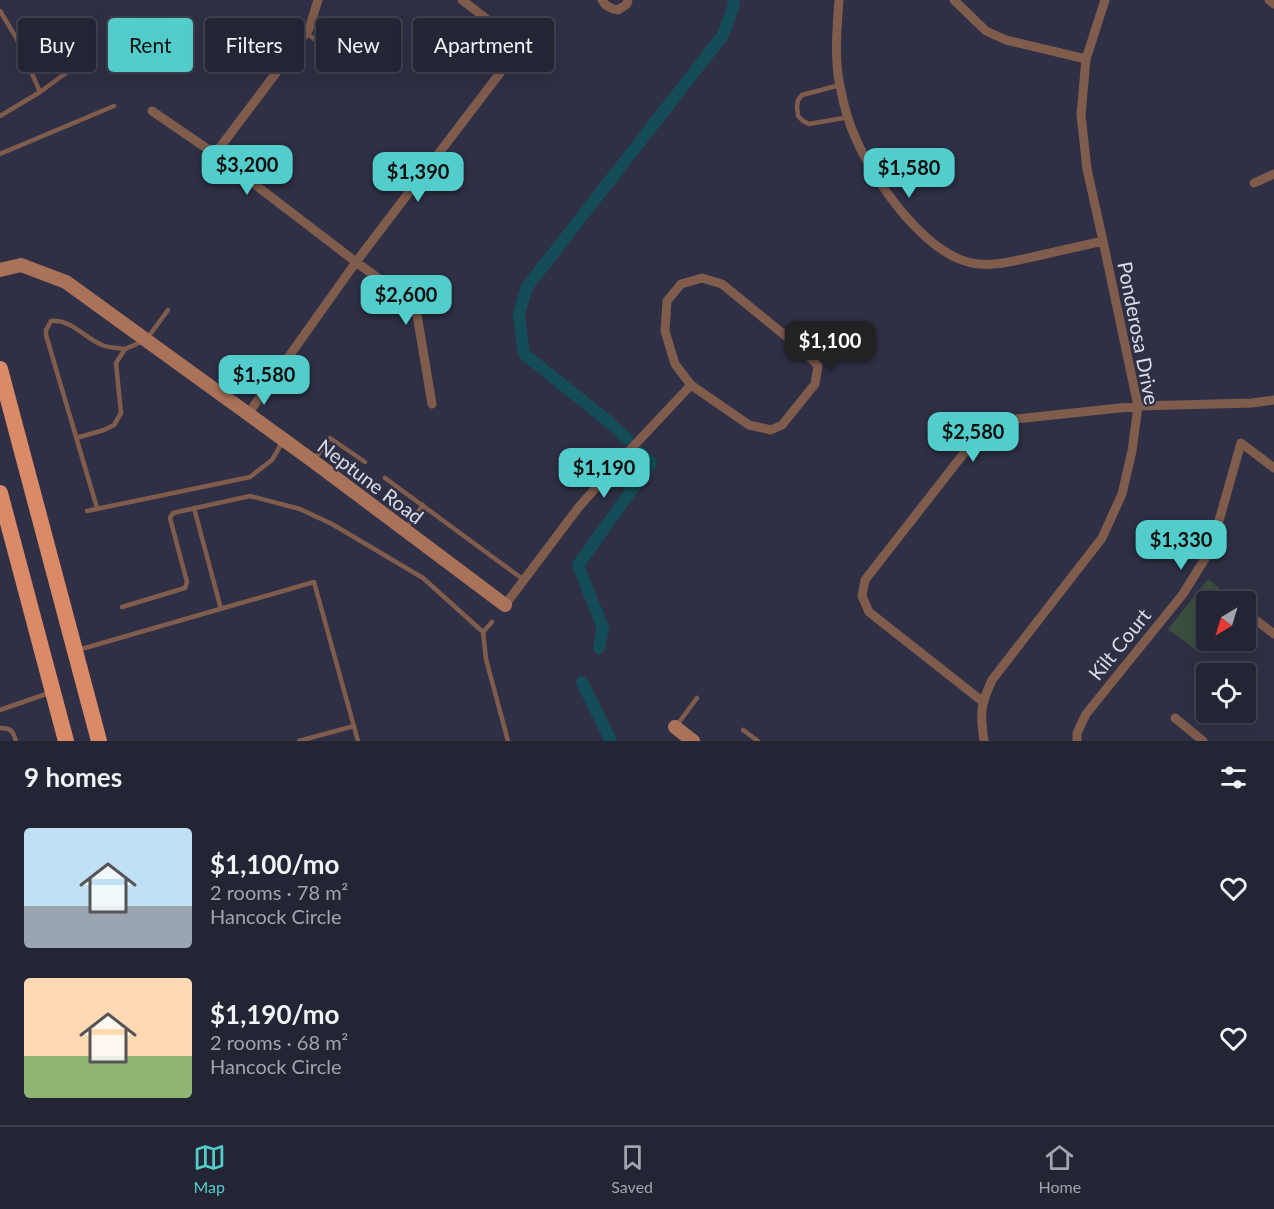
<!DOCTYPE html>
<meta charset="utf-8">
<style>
body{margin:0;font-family:Lato,sans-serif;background:#2b2c3c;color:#f1f3f6;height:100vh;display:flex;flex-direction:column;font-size:22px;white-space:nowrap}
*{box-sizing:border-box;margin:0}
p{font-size:20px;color:#a3a4ac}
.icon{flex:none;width:33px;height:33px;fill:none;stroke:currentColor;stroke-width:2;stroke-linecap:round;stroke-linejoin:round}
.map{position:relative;height:741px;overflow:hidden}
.details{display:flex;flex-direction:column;background:#232434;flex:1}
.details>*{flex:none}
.guide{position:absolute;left:18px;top:18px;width:600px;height:54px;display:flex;gap:12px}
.needle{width:39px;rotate:218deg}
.controls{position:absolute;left:1196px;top:591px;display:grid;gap:12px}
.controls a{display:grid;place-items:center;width:60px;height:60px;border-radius:6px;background:#232434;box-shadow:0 6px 24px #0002,0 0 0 2px #40414f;font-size:30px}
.price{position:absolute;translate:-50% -51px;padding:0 14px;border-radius:12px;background:#53cdcb;color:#111;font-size:20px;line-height:39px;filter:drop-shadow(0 2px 3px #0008)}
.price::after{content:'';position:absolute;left:50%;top:36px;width:18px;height:14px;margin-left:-9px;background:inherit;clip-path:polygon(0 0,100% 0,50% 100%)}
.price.active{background:#222;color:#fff}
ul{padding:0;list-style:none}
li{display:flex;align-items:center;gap:18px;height:150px;padding:0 24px}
li span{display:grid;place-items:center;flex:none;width:168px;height:120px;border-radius:6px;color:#555}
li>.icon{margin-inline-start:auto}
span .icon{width:72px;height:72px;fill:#fffc;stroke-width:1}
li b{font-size:26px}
h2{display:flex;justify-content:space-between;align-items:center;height:72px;padding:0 24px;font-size:26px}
.chip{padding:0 21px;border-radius:6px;background:#232434;box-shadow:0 6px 24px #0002,0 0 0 2px #40414f;font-size:21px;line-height:54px}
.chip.active{background:#53cdcb;color:#111}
.menu{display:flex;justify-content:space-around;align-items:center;height:84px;border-top:2px solid #40414f;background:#232434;font-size:16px;color:#a3a4ac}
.menu a{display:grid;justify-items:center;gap:3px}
.menu .active{color:#53cdcb}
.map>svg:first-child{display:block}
.green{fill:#3b4f3e}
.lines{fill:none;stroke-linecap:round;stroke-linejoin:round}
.canal{stroke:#144d57;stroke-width:12}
.service{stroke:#805c4d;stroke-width:4.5}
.minor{stroke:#805c4d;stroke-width:9}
.secondary{stroke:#ab725a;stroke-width:14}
.trunk{stroke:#db8a68;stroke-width:16}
.labels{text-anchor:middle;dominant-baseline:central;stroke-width:4.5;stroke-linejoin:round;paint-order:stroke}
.street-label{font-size:20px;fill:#dcddeb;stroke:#2f3045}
</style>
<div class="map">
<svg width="1274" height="741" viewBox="0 0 1274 741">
<rect width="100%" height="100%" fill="#2f3045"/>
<!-- green -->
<path class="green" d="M1208 579 1232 599 1230 601 1206 602V632L1193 648 1168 629Z"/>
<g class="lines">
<!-- canal -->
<path class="canal" d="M627 439 608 421 524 354 519 314 527 287 723 35 733 8 734 0
M599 648 603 628 578 565 651 463 641 453
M582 682 611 741"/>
<!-- service -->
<path class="service" d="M0 11 17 39 40 92
M306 33 358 71
M840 85 802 95 798 100 797 106 798 116 803 121 809 124 849 117
M0 116 40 92 84 60
M0 154 114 106
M76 438 104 430 114 425 121 413 116 363 125 349 146 340 168 310
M314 460 330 438 365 462
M385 478 524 580
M97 508 46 335V330L51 321C71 319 85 338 102 345 109 348 118 348 125 349
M194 508 221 609
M87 511 250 477 272 460 283 441
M406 528 423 505
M122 607 185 588 187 582 170 518 173 513 250 496 300 509 332 524 423 578 483 632
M492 622 483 632 486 659 508 741
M78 650 314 582 358 741
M0 710 49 693
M677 725 697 698
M0 728C11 728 13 731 16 741
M743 730 758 741
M299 741 354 726"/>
<!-- minor -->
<path class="minor" d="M602 0C605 6 612 9 618 10L627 4 628 0
M839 0C837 28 834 59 840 86 843 102 849 124 856 139 874 181 928 260 979 264 999 266 1017 260 1037 256 1059 251 1081 246 1103 241
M954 0 986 31 1006 40 1086 59
M1269 0 1274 4
M152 111 215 154 356 262 404 297 417 315 432 404
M215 154 309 29 318 0
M1254 183 1274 174
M702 278 722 284 804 351 818 366 815 384 782 425 771 430 749 425 691 385 675 364 665 331 667 301 681 284Z
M248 414 356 262 503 69 508 51 501 30 462 0
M505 605 578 508 614 467 691 385
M1257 621 1274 634
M982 701 869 612 862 596 865 580 975 439 988 426 1006 420 1138 406 1252 403 1274 400
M1175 718 1203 741
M984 741C980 713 980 706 992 680L1102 538 1122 494 1132 451 1138 406 1103 241 1087 169 1081 115 1086 59 1105 0
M1077 741V733L1086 714 1183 594 1211 549 1241 443 1274 468"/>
<!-- secondary -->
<path class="secondary" d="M0 270 21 265 66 282 313 461 505 605
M675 727 693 741"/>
<!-- trunk -->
<path class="trunk" d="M0 369 99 741
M0 493 66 741"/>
</g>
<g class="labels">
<!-- street labels -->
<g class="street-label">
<text transform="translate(1139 333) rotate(79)">Ponderosa Drive</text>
<text transform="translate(371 481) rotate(37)">Neptune Road</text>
<text transform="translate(1119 644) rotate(-51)">Kilt Court</text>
</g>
</g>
</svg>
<div class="controls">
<a><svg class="needle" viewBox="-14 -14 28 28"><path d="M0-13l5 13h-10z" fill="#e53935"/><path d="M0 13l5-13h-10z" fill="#a3a4ac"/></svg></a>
<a><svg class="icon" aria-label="locate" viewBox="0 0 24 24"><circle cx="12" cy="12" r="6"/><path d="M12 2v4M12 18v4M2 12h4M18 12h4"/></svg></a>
</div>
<b class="price" style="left:247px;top:196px">$3,200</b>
<b class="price" style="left:909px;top:199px">$1,580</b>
<b class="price" style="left:418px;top:203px">$1,390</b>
<b class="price" style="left:406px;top:326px">$2,600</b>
<b class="price active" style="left:830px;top:372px">$1,100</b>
<b class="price" style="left:264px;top:406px">$1,580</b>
<b class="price" style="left:973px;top:463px">$2,580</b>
<b class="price" style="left:604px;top:499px">$1,190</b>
<b class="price" style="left:1181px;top:571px">$1,330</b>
<div class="guide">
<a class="chip">Buy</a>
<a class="chip active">Rent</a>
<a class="chip">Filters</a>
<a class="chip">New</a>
<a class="chip">Apartment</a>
</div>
</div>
<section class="details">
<h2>9 homes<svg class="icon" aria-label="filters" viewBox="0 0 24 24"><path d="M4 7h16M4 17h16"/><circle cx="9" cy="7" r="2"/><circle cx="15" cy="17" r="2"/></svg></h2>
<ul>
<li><span style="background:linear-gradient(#bfe0f5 65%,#9aa5b1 0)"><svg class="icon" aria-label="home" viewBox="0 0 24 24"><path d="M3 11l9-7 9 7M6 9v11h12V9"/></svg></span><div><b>$1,100/mo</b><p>2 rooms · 78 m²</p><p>Hancock Circle</p></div><svg class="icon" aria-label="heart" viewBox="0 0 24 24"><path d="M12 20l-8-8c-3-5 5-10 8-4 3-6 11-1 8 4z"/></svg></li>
<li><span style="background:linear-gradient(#ffd9b3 65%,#8fb573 0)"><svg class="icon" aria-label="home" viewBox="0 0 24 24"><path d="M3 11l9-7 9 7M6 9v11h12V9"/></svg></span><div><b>$1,190/mo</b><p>2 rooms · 68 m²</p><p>Hancock Circle</p></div><svg class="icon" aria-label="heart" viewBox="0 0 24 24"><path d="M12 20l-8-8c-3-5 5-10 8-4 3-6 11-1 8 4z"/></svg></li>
</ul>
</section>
<nav class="menu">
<a class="active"><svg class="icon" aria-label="map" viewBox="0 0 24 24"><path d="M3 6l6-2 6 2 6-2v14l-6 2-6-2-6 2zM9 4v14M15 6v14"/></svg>Map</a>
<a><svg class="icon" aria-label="saved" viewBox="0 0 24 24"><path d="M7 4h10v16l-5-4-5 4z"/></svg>Saved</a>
<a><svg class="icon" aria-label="home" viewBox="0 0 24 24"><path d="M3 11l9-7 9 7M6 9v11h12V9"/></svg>Home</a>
</nav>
